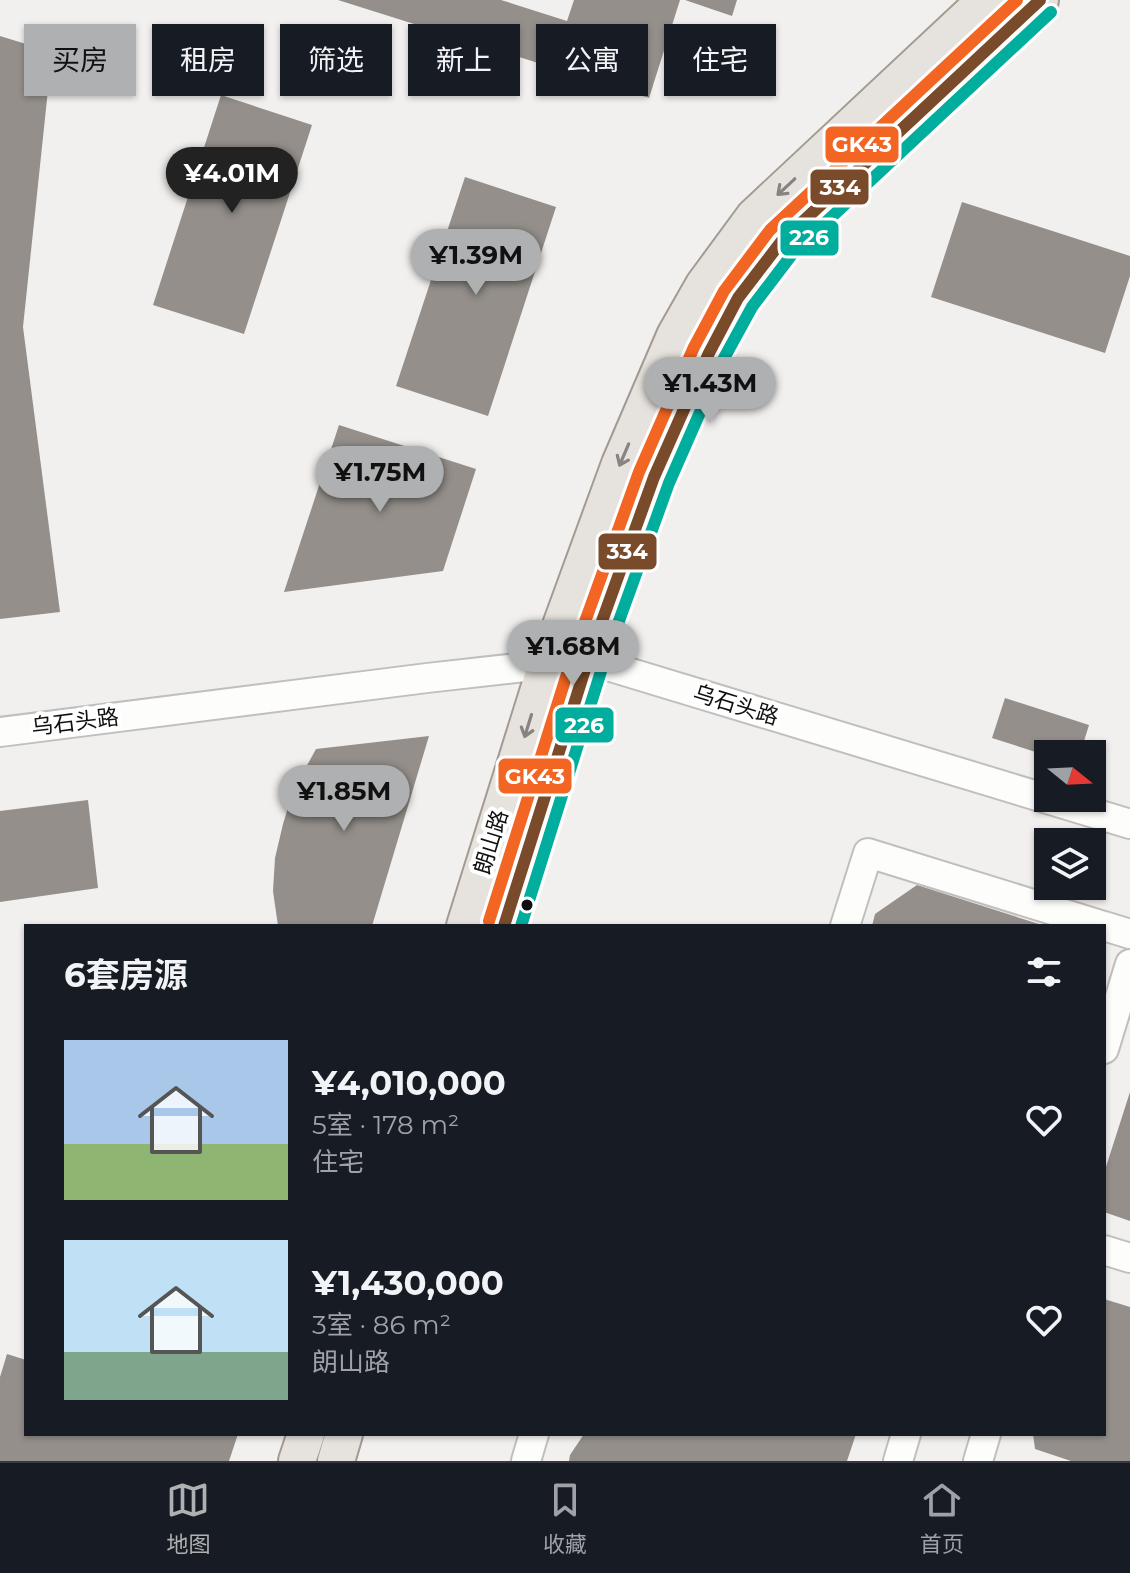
<!DOCTYPE html>
<html lang="zh">
<meta charset="utf-8">
<style>
body{margin:0;font-family:Montserrat,"Noto Sans SC",sans-serif;background:#242831;color:#f1f3f6;height:100vh;display:flex;flex-direction:column;font-size:30px;white-space:nowrap}
*{box-sizing:border-box;margin:0}
p{font-size:26px;color:#9ea1a6}
.icon{flex:none;width:44px;height:44px;fill:none;stroke:currentColor;stroke-width:2;stroke-linecap:round;stroke-linejoin:round}
.map{position:relative;flex:1;overflow:hidden}
.side{position:absolute;left:24px;top:924px;width:1082px;height:512px;display:flex;flex-direction:column;background:#171b24;border-radius:0px;box-shadow:0 2px 6px #0004}
.side>*{flex:none}
.top-card{position:absolute;left:24px;top:24px;width:1082px;height:72px;display:flex;gap:16px}
.needle{width:52px;rotate:108deg}
.tools{position:absolute;left:1034px;top:740px;display:grid;gap:16px}
.tools a{display:grid;place-items:center;width:72px;height:72px;border-radius:0px;background:#171b24;box-shadow:0 2px 6px #0004;font-size:40px}
.price{position:absolute;translate:-50% -68px;padding:0 18px;border-radius:28px;background:#afb0b1;color:#111;font-size:26px;line-height:52px;filter:drop-shadow(0 2px 4px #0008)}
.price::after{content:'';position:absolute;left:50%;top:48px;width:24px;height:18px;margin-left:-12px;background:inherit;clip-path:polygon(0 0,100% 0,50% 100%)}
.price.current{background:#222;color:#fff}
ul{padding:0;list-style:none}
li{display:flex;align-items:center;gap:24px;height:200px;padding:0 40px}
li span{display:grid;place-items:center;flex:none;width:224px;height:160px;border-radius:0px;color:#555}
li>.icon{margin-inline-start:auto}
span .icon{width:96px;height:96px;fill:#fffc;stroke-width:1}
li b{font-size:34px}
h2{display:flex;justify-content:space-between;align-items:center;height:96px;padding:0 40px;font-size:34px}
.chip{padding:0 28px;border-radius:0px;background:#171b24;box-shadow:0 2px 6px #0004;font-size:28px;line-height:72px}
.chip.current{background:#afb0b1;color:#111}
.menu{display:flex;justify-content:space-around;align-items:center;height:112px;border-top:2px solid #363941;background:#171b24;font-size:22px;color:#9ea1a6}
.menu a{display:grid;justify-items:center;gap:4px}
.menu .current{color:#afb0b1}
.map>svg:first-child{display:block}
.building{fill:#948f8a}
.lines{fill:none;stroke-linecap:round;stroke-linejoin:round}
.minor-casing{stroke:#c0bfbe;stroke-width:32}
.major-casing{stroke:#a39b92;stroke-width:40}
.minor{stroke:#fdfdfc;stroke-width:28}
.major{stroke:#e6e2dd;stroke-width:36}
.bus-1-casing{stroke:#fff;stroke-width:18}
.bus-2-casing{stroke:#fff;stroke-width:18}
.bus-3-casing{stroke:#fff;stroke-width:18}
.bus-1{stroke:#7a4b2a;stroke-width:12}
.bus-2{stroke:#01ad9c;stroke-width:12}
.bus-3{stroke:#f26522;stroke-width:12}
.oneway{stroke:#868380}
.bus-dot{fill:#100e0e;stroke:#fff;stroke-width:3}
.labels{text-anchor:middle;dominant-baseline:central;stroke-width:8;stroke-linejoin:round;paint-order:stroke}
.street-label{font-size:22px;fill:#100e0e;stroke:#fff}
.line-badge{stroke:#fff;stroke-width:3}
.badge-label{font-size:22px;text-anchor:middle;font-weight:bold;fill:#fff}
</style>
<div class="map">
<svg width="1130" height="1461" viewBox="0 0 1130 1461">
<rect width="100%" height="100%" fill="#f2f0ee"/>
<!-- building -->
<path class="building" d="M338 0H501L567 21 574 0H680L649 98Z
M685 0H737L732 16Z
M0 36 52 52 23 327 60 612 0 619Z
M221 95 312 125 244 334 153 305Z
M465 177 556 207 488 416 396 386Z
M962 202 1130 256V276L1105 353 931 297Z
M339 425 476 469 443 571 284 592Z
M1005 698 1089 725 1080 754H1048V756L992 738Z
M429 736 372 926H278L273 891 275 858 283 824 293 791 316 749Z
M88 800 98 888 0 902V811Z
M917 885 1042 925V926H872L875 914Z
M1130 1092V1221L1104 1212 1106 1200 1104 1199V1173Z
M1104 1299 1130 1307V1461H1071L1035 1449 1033 1434H1104Z
M7 1354 26 1360V1434H149L155 1436V1434H238L229 1461H0V1377Z
M584 1434H856L847 1461H569L570 1455Z"/>
<g class="lines">
<!-- minor casing -->
<g class="minor-casing">
<path id="minor" d="M0 732 427 678 588 660 1130 824
M845 926 868 853 1104 926
M1104 926 1130 934
M1104 1049 1130 964
M1104 1250 1130 1258
M526 1461 534 1434
M898 1461 906 1434
M978 1461 986 1434"/>
</g>
<!-- major casing -->
<g class="major-casing">
<path id="major" d="M465 926 547 664 620 464 675 336 704 285 754 217 986 0
M504 926 588 660 654 477 709 353 738 298 781 242 1040 0
M297 1461 306 1434
M336 1461 344 1434"/>
</g>
<!-- minor -->
<use href="#minor" class="minor"/>
<!-- major -->
<use href="#major" class="major"/>
<!-- bus-1 casing -->
<g class="bus-1-casing">
<path id="bus-1" d="M504 926 588 660 654 477 709 353 738 298 781 242 1040 0"/>
</g>
<!-- bus-2 casing -->
<g class="bus-2-casing">
<path id="bus-2" d="M521 926 603 665 669 483 723 360 752 307 793 253 1051 12"/>
</g>
<!-- bus-3 casing -->
<g class="bus-3-casing">
<path id="bus-3" d="M489 921 573 655 639 472 694 347 724 291 770 230 1017 0"/>
</g>
<!-- bus-1 -->
<use href="#bus-1" class="bus-1"/>
<!-- bus-2 -->
<use href="#bus-2" class="bus-2"/>
<!-- bus-3 -->
<use href="#bus-3" class="bus-3"/>
</g>
<!-- one-way arrows -->
<defs><path id="oneway-shaft" d="M-6 0H5M1.5-3L5.5 0L1.5 3" fill="none" stroke-width="1.6" stroke-linecap="round" stroke-linejoin="round" transform="scale(2)"/></defs>
<g class="oneway">
<use href="#oneway-shaft" transform="translate(786 187) rotate(137)"/>
<use href="#oneway-shaft" transform="translate(624 455) rotate(113)"/>
<use href="#oneway-shaft" transform="translate(528 726) rotate(107)"/>
</g>
<!-- markers -->
<circle class="bus-dot" cx="527" cy="905" r="7"/>
<g class="labels">
<!-- street labels -->
<g class="street-label">
<text transform="translate(736 705) rotate(17)">乌石头路</text>
<text transform="translate(75 722) rotate(-7)">乌石头路</text>
<text transform="translate(491 842) rotate(-73)">朗山路</text>
</g>
</g>
<g class="line-badge">
<rect x="824" y="125" width="76" height="39" rx="8" fill="#f26522"/>
<rect x="809" y="168" width="61" height="38" rx="8" fill="#7a4b2a"/>
<rect x="779" y="219" width="61" height="38" rx="8" fill="#01ad9c"/>
<rect x="597" y="532" width="61" height="39" rx="8" fill="#7a4b2a"/>
<rect x="554" y="706" width="61" height="38" rx="8" fill="#01ad9c"/>
<rect x="497" y="757" width="76" height="38" rx="8" fill="#f26522"/>
</g>
<g class="badge-label">
<text x="862" y="152">GK43</text>
<text x="840" y="195">334</text>
<text x="809" y="245">226</text>
<text x="627" y="559">334</text>
<text x="584" y="733">226</text>
<text x="535" y="784">GK43</text>
</g>
</svg>
<div class="tools">
<a><svg class="needle" viewBox="-14 -14 28 28"><path d="M0-13l5 13h-10z" fill="#e53935"/><path d="M0 13l5-13h-10z" fill="#9ea1a6"/></svg></a>
<a><svg class="icon" aria-label="layers" viewBox="0 0 24 24"><path d="M12 4l9 5-9 5-9-5zM3 14l9 5 9-5"/></svg></a>
</div>
<b class="price current" style="left:232px;top:215px">¥4.01M</b>
<b class="price" style="left:476px;top:297px">¥1.39M</b>
<b class="price" style="left:710px;top:425px">¥1.43M</b>
<b class="price" style="left:380px;top:514px">¥1.75M</b>
<b class="price" style="left:573px;top:688px">¥1.68M</b>
<b class="price" style="left:344px;top:833px">¥1.85M</b>
<div class="top-card">
<a class="chip current">买房</a>
<a class="chip">租房</a>
<a class="chip">筛选</a>
<a class="chip">新上</a>
<a class="chip">公寓</a>
<a class="chip">住宅</a>
</div>
<section class="side">
<h2>6套房源<svg class="icon" aria-label="filters" viewBox="0 0 24 24"><path d="M4 7h16M4 17h16"/><circle cx="9" cy="7" r="2"/><circle cx="15" cy="17" r="2"/></svg></h2>
<ul>
<li><span style="background:linear-gradient(#a9c7e8 65%,#8fb573 0)"><svg class="icon" aria-label="home" viewBox="0 0 24 24"><path d="M3 11l9-7 9 7M6 9v11h12V9"/></svg></span><div><b>¥4,010,000</b><p>5室 · 178 m²</p><p>住宅</p></div><svg class="icon" aria-label="heart" viewBox="0 0 24 24"><path d="M12 20l-8-8c-3-5 5-10 8-4 3-6 11-1 8 4z"/></svg></li>
<li><span style="background:linear-gradient(#bfe0f5 70%,#7fa58c 0)"><svg class="icon" aria-label="home" viewBox="0 0 24 24"><path d="M3 11l9-7 9 7M6 9v11h12V9"/></svg></span><div><b>¥1,430,000</b><p>3室 · 86 m²</p><p>朗山路</p></div><svg class="icon" aria-label="heart" viewBox="0 0 24 24"><path d="M12 20l-8-8c-3-5 5-10 8-4 3-6 11-1 8 4z"/></svg></li>
</ul>
</section>
</div>
<nav class="menu">
<a class="current"><svg class="icon" aria-label="map" viewBox="0 0 24 24"><path d="M3 6l6-2 6 2 6-2v14l-6 2-6-2-6 2zM9 4v14M15 6v14"/></svg>地图</a>
<a><svg class="icon" aria-label="saved" viewBox="0 0 24 24"><path d="M7 4h10v16l-5-4-5 4z"/></svg>收藏</a>
<a><svg class="icon" aria-label="home" viewBox="0 0 24 24"><path d="M3 11l9-7 9 7M6 9v11h12V9"/></svg>首页</a>
</nav>
